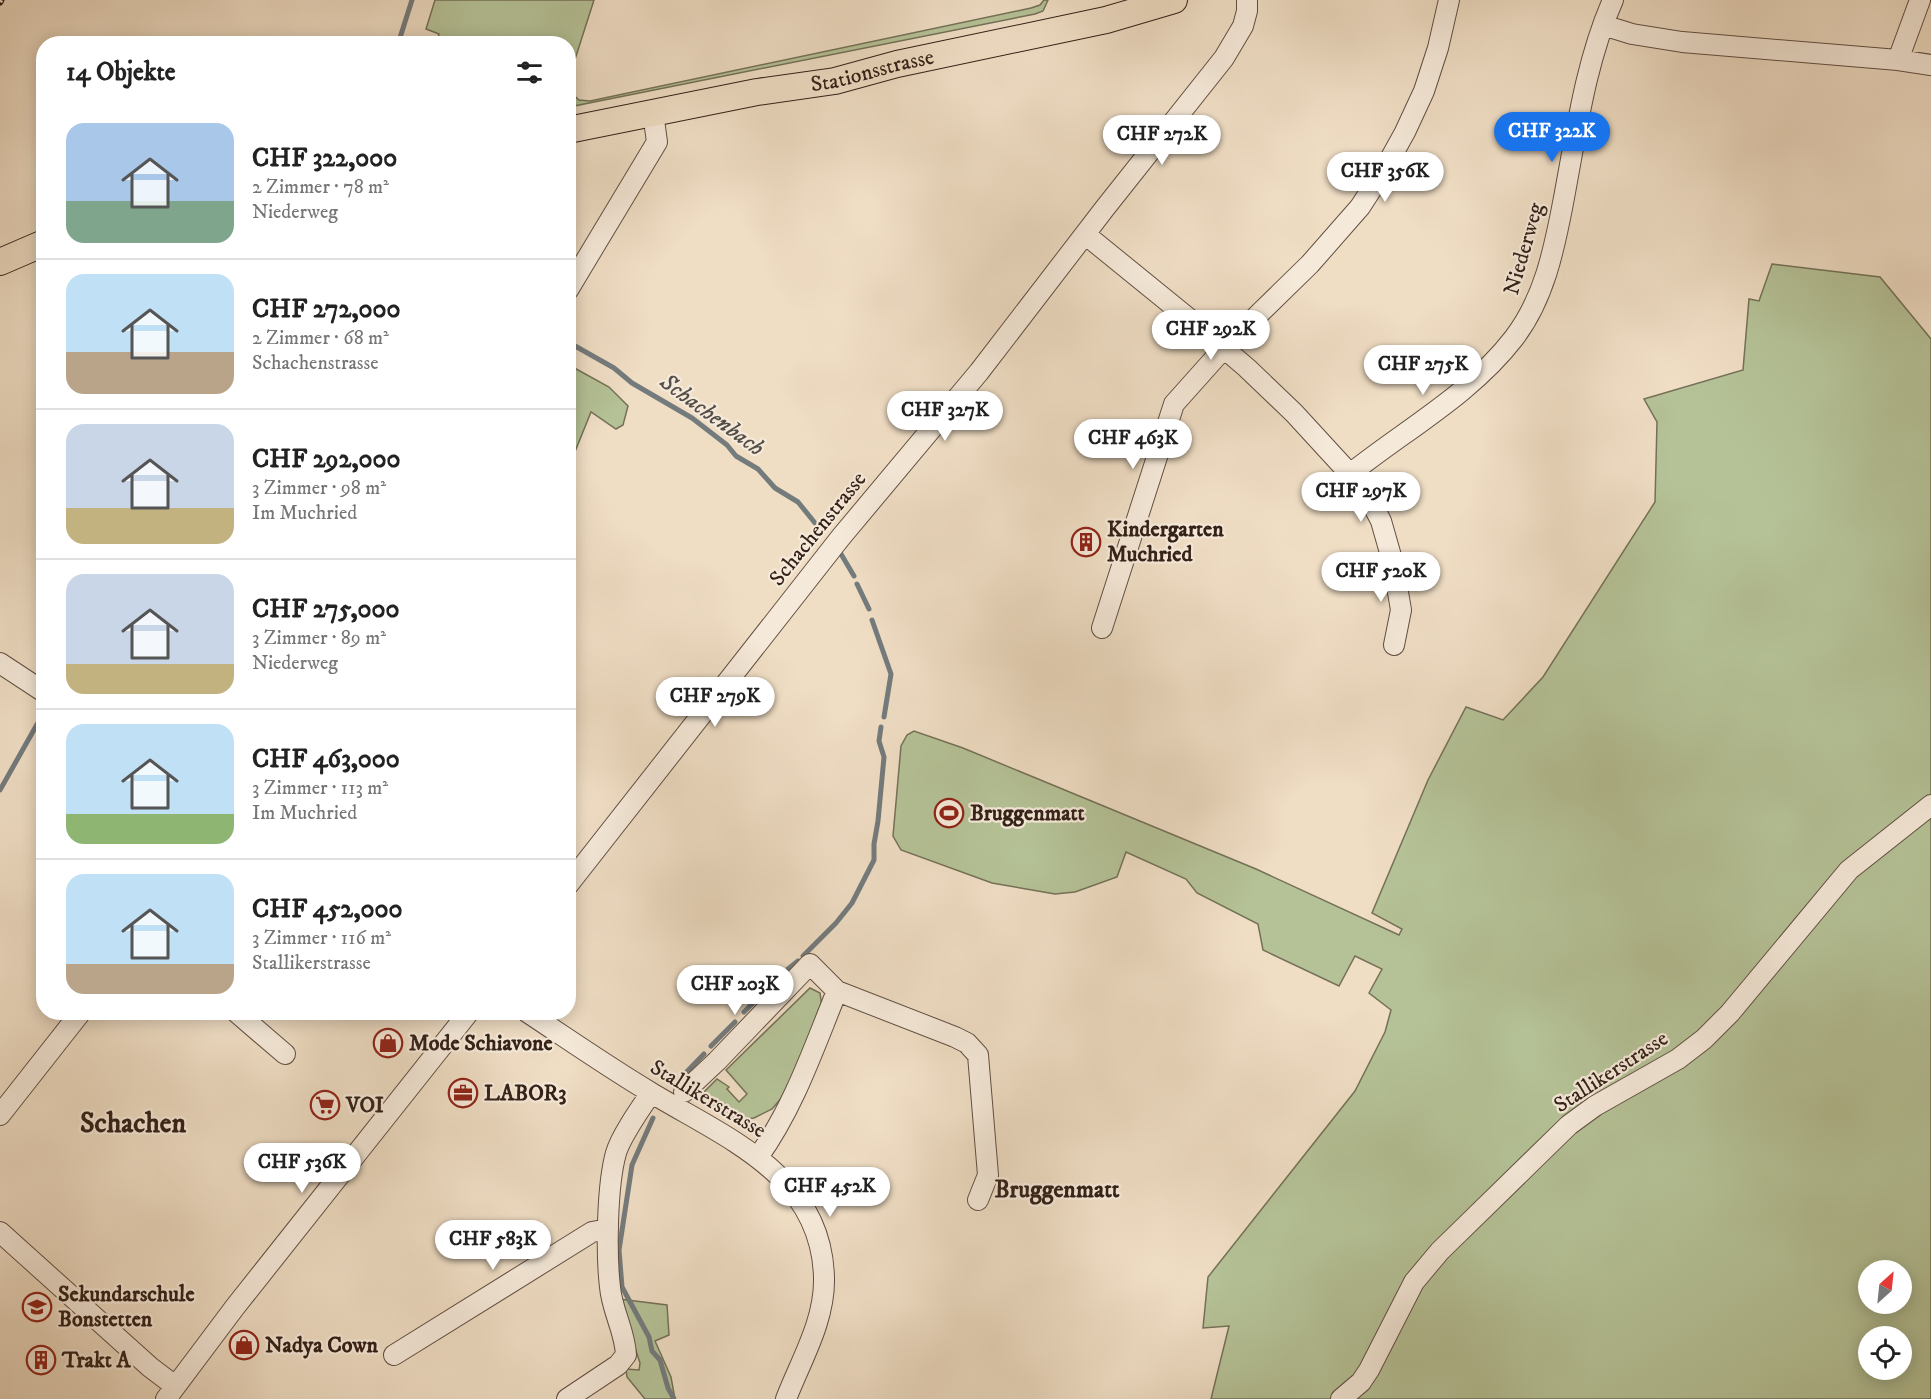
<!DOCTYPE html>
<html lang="de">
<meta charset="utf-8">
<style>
body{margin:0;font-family:"IM FELL DW Pica",serif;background:#f6f6f6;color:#222;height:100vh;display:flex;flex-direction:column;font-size:22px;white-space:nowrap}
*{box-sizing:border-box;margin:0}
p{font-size:20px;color:#767676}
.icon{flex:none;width:33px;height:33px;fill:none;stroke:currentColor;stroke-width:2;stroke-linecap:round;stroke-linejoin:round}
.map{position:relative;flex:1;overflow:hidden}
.sheet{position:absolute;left:36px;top:36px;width:540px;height:984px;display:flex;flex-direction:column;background:#fff;border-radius:24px;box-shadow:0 3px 15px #0003}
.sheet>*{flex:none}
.needle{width:39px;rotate:27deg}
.controls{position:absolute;left:1858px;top:1260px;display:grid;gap:12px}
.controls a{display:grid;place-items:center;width:54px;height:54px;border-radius:50%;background:#fff;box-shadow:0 3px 15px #0003;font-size:30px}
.price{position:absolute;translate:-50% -51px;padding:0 14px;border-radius:21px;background:#fff;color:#222;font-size:20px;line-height:39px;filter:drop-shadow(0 2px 3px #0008)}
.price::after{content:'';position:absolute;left:50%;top:36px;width:18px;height:14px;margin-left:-9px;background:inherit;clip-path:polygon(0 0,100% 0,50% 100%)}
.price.on{background:#1a73e8;color:#fff}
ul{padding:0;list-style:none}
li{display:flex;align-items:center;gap:18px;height:150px;padding:0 30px}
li+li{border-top:2px solid #e0e0e0}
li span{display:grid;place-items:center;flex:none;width:168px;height:120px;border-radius:18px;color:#555}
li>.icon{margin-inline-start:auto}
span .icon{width:72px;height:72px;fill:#fffc;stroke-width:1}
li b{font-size:26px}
h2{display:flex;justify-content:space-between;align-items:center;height:72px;padding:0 30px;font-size:26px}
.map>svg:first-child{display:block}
.green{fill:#b5c297;stroke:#747158;stroke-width:1.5;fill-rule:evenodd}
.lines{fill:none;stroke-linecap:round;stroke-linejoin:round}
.stream{stroke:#747b7d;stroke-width:5}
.minor-casing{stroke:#624f43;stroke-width:22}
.major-casing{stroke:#332018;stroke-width:28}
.minor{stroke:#f5e9d9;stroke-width:20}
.major{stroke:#efddc4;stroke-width:26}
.rail-casing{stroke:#332018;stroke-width:7}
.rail{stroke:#f5e9d9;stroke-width:4.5;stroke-dasharray:14;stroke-linecap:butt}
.labels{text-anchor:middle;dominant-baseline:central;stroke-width:4.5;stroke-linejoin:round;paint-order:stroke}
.street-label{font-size:22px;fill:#332018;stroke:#f5e9d9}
.poi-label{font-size:22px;font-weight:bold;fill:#332018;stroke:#f5e9d9;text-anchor:start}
.water-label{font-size:24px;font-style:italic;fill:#544e4a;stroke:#f5e9d9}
.neighbourhood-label{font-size:24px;font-weight:bold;fill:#332018;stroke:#f5e9d9}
.district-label{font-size:28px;font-weight:bold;fill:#332018;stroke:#f5e9d9}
</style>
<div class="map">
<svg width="1931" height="1399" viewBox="0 0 1931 1399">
<rect width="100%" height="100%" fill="#efddc4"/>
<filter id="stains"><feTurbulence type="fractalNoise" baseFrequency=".00333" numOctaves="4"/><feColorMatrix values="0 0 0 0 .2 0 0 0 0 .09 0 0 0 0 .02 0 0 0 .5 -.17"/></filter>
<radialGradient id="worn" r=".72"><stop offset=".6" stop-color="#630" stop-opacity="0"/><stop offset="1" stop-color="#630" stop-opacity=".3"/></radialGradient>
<!-- green -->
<path class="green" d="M435 0H594L569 78 568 44 436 43 439 34 426 29Z
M1044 0H1048L1043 11 1035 14 569 107V91L579 100 590 101 1031 8 1040 5Z
M1772 264 1880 277 1931 339V1399H1211L1229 1326 1203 1328 1208 1277 1355 1091 1385 1032 1391 1010 1369 993 1382 969 1355 956 1339 986 1263 950 1258 924 1197 893 1186 879 1126 852 1117 877 1075 892 1055 894 992 883 901 850 893 836 901 746 907 735 914 731 963 748 1256 869 1399 935 1402 929 1372 913 1428 780 1466 707 1503 720 1543 677 1655 502 1657 422 1644 399 1743 370 1749 299 1759 301ZM1869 1270H1902V1304H1869ZM1869 1336H1902V1370H1869Z
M569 365 609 387 628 406 623 425 616 429 591 412 570 464Z
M810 988 820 993 822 1007 795 1072 784 1095 772 1109 754 1118 738 1120 699 1101 702 1094 717 1079 729 1087 727 1089 739 1102 747 1094 726 1070Z
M619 1299 667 1305 669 1335 655 1341 671 1377 675 1399H645L627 1377 626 1369 639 1370 640 1363Z"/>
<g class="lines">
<!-- stream -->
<path class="stream" d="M398 44 412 0
M568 342 614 368 632 383 692 418 727 445 736 456 758 469 775 488 798 502 815 523 824 530
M841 554 854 576
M857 584 869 609
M872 620 891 674 884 717
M0 790 44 712
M803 956 836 923 852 903 874 860V844L878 821 884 757 879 741 881 727
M744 1012 783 973 798 961
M711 1046 735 1022
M675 1084 704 1054
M653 1118 632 1165 619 1250 622 1287 649 1337 652 1351 660 1360 668 1388 674 1399"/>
<!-- minor casing -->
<g class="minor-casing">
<path id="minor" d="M1603 25 1632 34 1682 42 1898 60 1931 65
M1898 60 1920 0
M1086 235 1198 326 1247 368 1294 413 1350 474 1368 496 1381 521 1393 563 1401 610 1394 645
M568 290 657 142 654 120 656 112
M1350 474C1405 430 1471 394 1514 338 1544 299 1554 250 1563 203 1576 135 1585 63 1613 0
M1102 628 1174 404 1224 348 1310 264 1360 207 1384 170 1405 132 1424 91 1438 48 1449 0
M0 663 44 692
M568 885 841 537 979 372 1105 208 1224 58 1243 26 1247 11V0
M236 1012 285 1054
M527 1012C568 1039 608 1067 650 1092 725 1138 822 1174 824 1278 825 1321 801 1360 786 1399
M684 1092 717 1061 810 964 837 991
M0 1115 81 1012
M758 1157C794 1107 814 1047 837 991L955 1037 967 1043 978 1055 988 1175 978 1200
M0 1232 150 1367 175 1386
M394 1355 592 1232 608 1229
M166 1399 235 1307 469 1012
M567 1399 618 1365 626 1355C625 1331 612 1311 610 1287 606 1253 607 1185 616 1153 621 1136 640 1109 651 1093
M1341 1399 1361 1382 1369 1370 1414 1282 1440 1251 1569 1125 1595 1106 1678 1059 1704 1039 1730 1013 1849 870 1931 805"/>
</g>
<!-- major casing -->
<g class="major-casing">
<g id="major">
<path id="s1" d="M568 130 757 92 835 81 897 64 1106 20 1174 0"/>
<path d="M0 262 44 243"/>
</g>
</g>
<!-- minor -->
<use href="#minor" class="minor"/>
<!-- major -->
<use href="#major" class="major"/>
<!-- rail casing -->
<g class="rail-casing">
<path id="rail" d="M0 2 1 0"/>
</g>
<!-- rail -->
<use href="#rail" class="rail"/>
</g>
<!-- icons -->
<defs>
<g id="building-ring" transform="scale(1.5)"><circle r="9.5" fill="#f5e9d9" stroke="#8f2418" stroke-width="1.5"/><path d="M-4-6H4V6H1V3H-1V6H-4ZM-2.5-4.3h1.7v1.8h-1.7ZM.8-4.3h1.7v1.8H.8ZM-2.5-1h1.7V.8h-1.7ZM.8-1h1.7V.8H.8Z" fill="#8f2418"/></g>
<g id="stadium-ring" transform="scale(1.5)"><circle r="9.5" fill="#f5e9d9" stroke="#8f2418" stroke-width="1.5"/><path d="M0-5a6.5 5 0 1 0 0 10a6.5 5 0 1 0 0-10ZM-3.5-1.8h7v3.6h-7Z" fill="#8f2418"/></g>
<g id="shop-ring" transform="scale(1.5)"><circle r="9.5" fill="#f5e9d9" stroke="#8f2418" stroke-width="1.5"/><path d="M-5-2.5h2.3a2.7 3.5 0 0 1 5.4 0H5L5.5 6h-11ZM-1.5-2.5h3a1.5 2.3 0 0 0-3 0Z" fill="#8f2418"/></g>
<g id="office-ring" transform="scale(1.5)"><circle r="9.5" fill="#f5e9d9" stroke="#8f2418" stroke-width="1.5"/><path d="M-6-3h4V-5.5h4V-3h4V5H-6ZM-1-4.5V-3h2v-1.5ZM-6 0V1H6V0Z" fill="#8f2418"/></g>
<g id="supermarket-ring" transform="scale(1.5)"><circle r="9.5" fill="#f5e9d9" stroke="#8f2418" stroke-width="1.5"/><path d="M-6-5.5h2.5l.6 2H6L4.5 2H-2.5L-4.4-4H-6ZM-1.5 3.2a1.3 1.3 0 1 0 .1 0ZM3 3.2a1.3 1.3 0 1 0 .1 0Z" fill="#8f2418"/></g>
<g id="school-ring" transform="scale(1.5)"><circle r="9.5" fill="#f5e9d9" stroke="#8f2418" stroke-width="1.5"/><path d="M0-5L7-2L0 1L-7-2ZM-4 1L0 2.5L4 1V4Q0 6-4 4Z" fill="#8f2418"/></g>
</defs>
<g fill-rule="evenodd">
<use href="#building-ring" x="1086" y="542"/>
<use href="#stadium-ring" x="949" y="813"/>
<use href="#shop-ring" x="388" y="1043"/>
<use href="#office-ring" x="463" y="1093"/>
<use href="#supermarket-ring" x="325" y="1105"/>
<use href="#school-ring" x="37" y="1307"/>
<use href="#shop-ring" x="244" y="1345"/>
<use href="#building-ring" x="41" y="1360"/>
</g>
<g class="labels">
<!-- street labels -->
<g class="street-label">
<text stroke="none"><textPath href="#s1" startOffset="310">Stationsstrasse</textPath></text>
<text transform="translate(1524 249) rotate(-74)">Niederweg</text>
<text transform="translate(818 529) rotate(-51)">Schachenstrasse</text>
<text transform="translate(1611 1072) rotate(-33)">Stallikerstrasse</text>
<text transform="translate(708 1099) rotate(31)">Stallikerstrasse</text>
</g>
<!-- poi labels -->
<g class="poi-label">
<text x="1107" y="529">Kindergarten<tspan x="1107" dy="25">Muchried</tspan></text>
<text x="970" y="813">Bruggenmatt</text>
<text x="409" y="1043">Mode Schiavone</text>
<text x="484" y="1093">LABOR3</text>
<text x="346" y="1105">VOI</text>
<text x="58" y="1294">Sekundarschule<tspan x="58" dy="25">Bonstetten</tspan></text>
<text x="265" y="1345">Nadya Cown</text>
<text x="62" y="1360">Trakt A</text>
</g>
<!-- water labels -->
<g class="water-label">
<text transform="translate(712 415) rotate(36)">Schachenbach</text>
</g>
<!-- neighbourhood labels -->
<g class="neighbourhood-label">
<text x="1057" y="1190">Bruggenmatt</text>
</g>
<!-- district labels -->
<g class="district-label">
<text x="133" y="1123">Schachen</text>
</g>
</g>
<rect width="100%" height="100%" filter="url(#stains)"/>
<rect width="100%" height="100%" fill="url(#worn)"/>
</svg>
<div class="controls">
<a><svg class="needle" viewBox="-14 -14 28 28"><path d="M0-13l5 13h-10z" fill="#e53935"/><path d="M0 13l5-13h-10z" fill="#767676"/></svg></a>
<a><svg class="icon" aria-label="locate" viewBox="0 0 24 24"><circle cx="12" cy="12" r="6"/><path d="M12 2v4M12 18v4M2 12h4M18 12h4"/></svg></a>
</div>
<b class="price on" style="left:1552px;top:163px">CHF 322K</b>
<b class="price" style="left:1162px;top:166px">CHF 272K</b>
<b class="price" style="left:1385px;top:203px">CHF 356K</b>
<b class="price" style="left:1211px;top:361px">CHF 292K</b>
<b class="price" style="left:1423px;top:396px">CHF 275K</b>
<b class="price" style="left:945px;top:442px">CHF 327K</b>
<b class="price" style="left:1133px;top:470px">CHF 463K</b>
<b class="price" style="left:1361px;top:523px">CHF 297K</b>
<b class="price" style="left:1381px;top:603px">CHF 520K</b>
<b class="price" style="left:715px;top:728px">CHF 279K</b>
<b class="price" style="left:735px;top:1016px">CHF 203K</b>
<b class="price" style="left:302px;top:1194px">CHF 536K</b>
<b class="price" style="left:830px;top:1218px">CHF 452K</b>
<b class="price" style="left:493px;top:1271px">CHF 583K</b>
<section class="sheet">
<h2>14 Objekte<svg class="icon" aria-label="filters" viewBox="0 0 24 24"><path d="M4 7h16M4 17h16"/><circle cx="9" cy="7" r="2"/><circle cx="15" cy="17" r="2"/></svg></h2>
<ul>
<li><span style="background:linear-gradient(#a9c7e8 65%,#7fa58c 0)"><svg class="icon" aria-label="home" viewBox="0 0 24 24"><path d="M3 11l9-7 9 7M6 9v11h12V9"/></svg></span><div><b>CHF 322,000</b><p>2 Zimmer · 78 m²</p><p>Niederweg</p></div></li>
<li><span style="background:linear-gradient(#bfe0f5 65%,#b9a48a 0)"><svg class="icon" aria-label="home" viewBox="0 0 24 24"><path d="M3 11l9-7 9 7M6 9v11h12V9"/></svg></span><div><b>CHF 272,000</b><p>2 Zimmer · 68 m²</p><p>Schachenstrasse</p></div></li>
<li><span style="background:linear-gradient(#c9d6e8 70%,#c2b280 0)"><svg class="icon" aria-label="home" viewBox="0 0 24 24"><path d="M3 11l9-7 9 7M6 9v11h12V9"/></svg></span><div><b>CHF 292,000</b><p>3 Zimmer · 98 m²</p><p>Im Muchried</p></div></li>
<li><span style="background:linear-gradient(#c9d6e8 75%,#c2b280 0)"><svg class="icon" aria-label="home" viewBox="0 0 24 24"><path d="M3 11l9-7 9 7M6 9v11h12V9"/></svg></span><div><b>CHF 275,000</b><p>3 Zimmer · 89 m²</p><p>Niederweg</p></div></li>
<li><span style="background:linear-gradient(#bfe0f5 75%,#8fb573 0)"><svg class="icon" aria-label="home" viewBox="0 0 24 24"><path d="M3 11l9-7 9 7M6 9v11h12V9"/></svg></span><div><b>CHF 463,000</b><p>3 Zimmer · 113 m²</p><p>Im Muchried</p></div></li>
<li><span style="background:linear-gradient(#bfe0f5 75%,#b9a48a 0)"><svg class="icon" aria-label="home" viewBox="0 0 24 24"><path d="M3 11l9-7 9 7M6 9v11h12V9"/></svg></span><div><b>CHF 452,000</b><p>3 Zimmer · 116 m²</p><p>Stallikerstrasse</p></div></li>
</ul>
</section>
</div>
